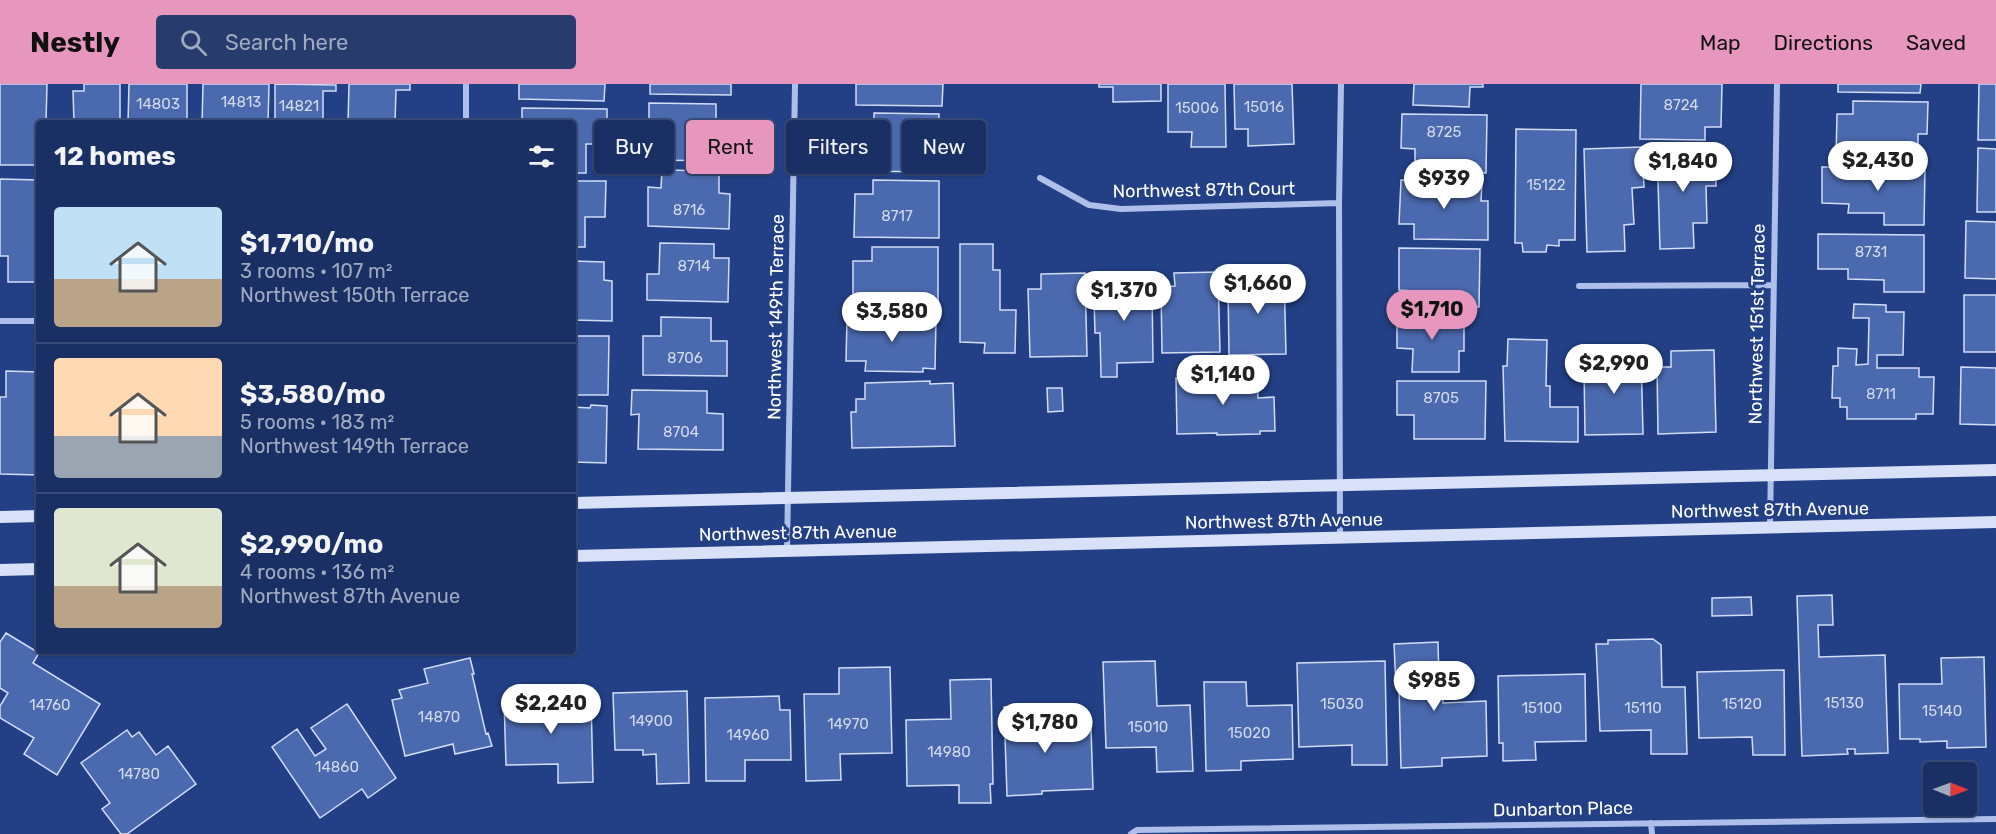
<!DOCTYPE html>
<meta charset="utf-8">
<style>
body{margin:0;font-family:Rubik,sans-serif;background:#273c6d;color:#f1f3f6;height:100vh;display:flex;flex-direction:column;font-size:22px;white-space:nowrap}
*{box-sizing:border-box;margin:0}
p{font-size:20px;color:#9fa9bf}
.icon{flex:none;width:33px;height:33px;fill:none;stroke:currentColor;stroke-width:2;stroke-linecap:round;stroke-linejoin:round}
.map{position:relative;flex:1;overflow:hidden}
.drawer{position:absolute;left:36px;top:36px;width:540px;height:534px;display:flex;flex-direction:column;background:#1a3064;border-radius:6px;box-shadow:0 2px 4px #0004,0 0 0 2px #384b78}
.drawer>*{flex:none}
.hud{position:absolute;left:594px;top:36px;width:570px;height:54px;display:flex;gap:12px}
.needle{width:39px;rotate:91deg}
.controls{position:absolute;left:1923px;top:678px;display:grid;gap:12px}
.controls a{display:grid;place-items:center;width:54px;height:54px;border-radius:6px;background:#1a3064;box-shadow:0 2px 4px #0004,0 0 0 2px #384b78;font-size:30px}
.price{position:absolute;translate:-50% -51px;padding:0 14px;border-radius:21px;background:#fff;color:#222;font-size:20px;line-height:39px;filter:drop-shadow(0 2px 3px #0008)}
.price::after{content:'';position:absolute;left:50%;top:36px;width:18px;height:14px;margin-left:-9px;background:inherit;clip-path:polygon(0 0,100% 0,50% 100%)}
.price.current{background:#e797bd;color:#111}
ul{padding:0;list-style:none}
li{display:flex;align-items:center;gap:18px;height:150px;padding:0 18px}
li+li{border-top:2px solid #384b78}
li span{display:grid;place-items:center;flex:none;width:168px;height:120px;border-radius:6px;color:#555}
li>.icon{margin-inline-start:auto}
span .icon{width:72px;height:72px;fill:#fffc;stroke-width:1}
li b{font-size:26px}
h2{display:flex;justify-content:space-between;align-items:center;height:72px;padding:0 18px;font-size:26px}
.pill{padding:0 21px;border-radius:6px;background:#1a3064;box-shadow:0 2px 4px #0004,0 0 0 2px #384b78;font-size:21px;line-height:54px}
.pill.current{background:#e797bd;color:#111}
header{display:flex;align-items:center;gap:36px;box-sizing:border-box;height:84px;padding:0 30px;background:#e797bd;color:#111}
header strong{font-size:28px}
nav{display:flex;gap:33px;margin-inline-start:auto;font-size:21px}
.search{width:420px;height:54px;background:#273c6d;display:flex;align-items:center;gap:15px;box-sizing:border-box;padding:0 21px;border-radius:6px;color:#9fa9bf;font-size:22px}
.map>svg:first-child{display:block}
.building{fill:#4b69ae;stroke:#d2ddf7;stroke-width:1.5}
.lines{fill:none;stroke-linecap:round;stroke-linejoin:round}
.street{stroke:#aec0e9;stroke-width:6}
.secondary{stroke:#d8e1f7;stroke-width:12}
.labels{text-anchor:middle;dominant-baseline:central;stroke-width:6;stroke-linejoin:round;paint-order:stroke}
.number-label{font-size:15px;fill:#d2daeb}
.street-label{font-size:18px;fill:#fff;stroke:#234086}
</style>
<header>
<strong>Nestly</strong>
<div class="search"><svg class="icon" aria-label="search" viewBox="0 0 24 24"><circle cx="10" cy="10" r="6"/><path d="M15 15l6 6"/></svg>Search here</div>
<nav><a>Map</a><a>Directions</a><a>Saved</a></nav>
</header>
<div class="map">
<svg width="1996" height="750" viewBox="0 0 1996 750">
<rect width="100%" height="100%" fill="#234086"/>
<!-- building -->
<path class="building" d="M0 0H47L46 39H39V81H0Z
M84 0H120V39H74L73 7H84Z
M129 0H187V39H128Z
M203 0H269L268 39H202Z
M275 0 336 1V7H323V38L333 37V39H275Z
M349 0H410V6H396L395 39H348Z
M519 0H605L604 17 519 15Z
M650 0H731V11L650 10Z
M856 0H943L942 22 856 21Z
M1099 0H1161V17L1113 18V3H1099Z
M1168 0H1225L1226 63H1191L1192 48H1168Z
M1234 0H1292L1294 60 1248 62V45H1235Z
M1414 0H1483V3H1470L1469 23 1413 21Z
M1641 0H1722L1721 43H1705V56L1640 55Z
M1838 0H1921L1920 9 1838 8Z
M1979 0H1996V56H1978Z
M1853 17 1928 18 1927 50H1918V75L1910 74V77L1852 76V74H1836L1837 30H1853Z
M649 19 716 20V35H731L730 77 649 76Z
M522 24 607 25V60H586V89H573V39H522Z
M874 29 939 30 938 88 855 87 856 43 874 44Z
M1402 30 1487 31 1486 89 1415 88V65L1401 64Z
M1516 45 1576 46 1575 156H1559V162L1547 161 1546 168H1523L1522 159H1515Z
M1642 63 1644 103 1632 104 1634 140 1624 141 1625 167 1587 168 1584 65Z
M1715 63 1716 102H1706L1707 139H1693L1694 164 1660 165 1657 64Z
M1978 64 1996 65V128H1977Z
M1822 83H1925L1924 141H1884V129H1848L1849 120 1822 119Z
M662 86 719 87V109L730 110 729 145 648 142V103L661 104Z
M0 95 39 96V198H8V172H0Z
M873 96 939 97V154L854 153 855 110H873Z
M1401 96 1482 98 1481 117H1488V156L1414 155V140H1399Z
M573 97H606L605 133H585V163H573Z
M1966 137 1996 138V195L1965 194Z
M1818 150 1924 151V208H1884V196L1848 195V185H1818Z
M660 159 714 160V174H729L728 218 647 216V190H659Z
M960 160H993V186H1000V226H1016L1015 269H984L985 259 960 258Z
M872 163H938V221L853 220V177H872Z
M1399 164 1480 165 1479 223 1414 222V207L1399 206Z
M573 177 604 178V196L612 197V237L573 236Z
M1284 187 1286 270 1229 271 1228 203H1242L1241 188Z
M1218 188 1220 268 1162 269 1161 203 1175 202 1174 189Z
M1085 189 1087 272 1030 273 1028 205H1041V190Z
M1142 189V206H1152L1153 278 1117 279V293H1101L1100 249H1095L1094 215H1102L1101 190Z
M1964 211H1996V268H1964Z
M1854 220 1886 221V228H1904L1903 271H1877V284H1919V293H1934L1933 330H1916V335H1847V323H1840V314H1832L1833 282H1838V264L1857 265 1856 281 1868 280 1869 234H1853Z
M874 229H908V234L936 235 935 285 923 284V288L865 287 866 277H846L847 235H874Z
M1397 230H1464V267H1459V288H1412L1413 265 1397 264Z
M661 233 711 234V257H727V292L643 291V252H661Z
M573 252H609L608 311H573Z
M1508 255 1547 256 1546 302H1550V323H1578V358L1505 357 1503 282H1507Z
M1714 266 1716 348 1658 350 1657 283H1671V267Z
M1641 268 1643 350 1585 351 1584 284H1598V269Z
M1961 283 1996 284V341L1960 340Z
M6 287 39 288V391L0 390V313H6Z
M1257 291 1258 314 1274 313 1275 347H1260V350L1217 351V349L1177 350 1176 294Z
M930 297V300L953 299 955 362 852 364 851 328H856V315H865V299Z
M1397 297H1486L1485 355H1414V331H1397Z
M1047 304H1062L1063 327 1048 328Z
M632 306 707 307V329L723 330V366L638 365 639 330 631 331Z
M591 321 607 322 606 379 573 378V323L590 324Z
M1832 511 1833 541H1818L1819 573 1885 571 1888 669 1855 670V665H1847L1848 670 1802 672 1797 512Z
M1751 513 1752 531 1712 532V514Z
M6 549 39 569 33 579 100 620 57 691 24 670 34 654 0 634V622L8 609 0 604V558Z
M1653 555 1661 561 1662 603H1685L1687 670H1651V646L1600 647 1596 560H1608V556Z
M1438 558 1439 596 1443 595V619L1486 617 1487 672 1442 674V682L1401 684 1399 603H1396L1394 560Z
M1984 573 1986 663 1947 664V657L1920 658V655H1900L1899 600H1942L1941 574Z
M470 574 474 590H472L486 650 488 649 492 662 455 670 453 660 405 672 392 616 402 614 399 606 428 599 424 585Z
M1155 577 1157 622 1190 621 1193 687 1157 688 1156 663 1106 664 1103 578Z
M1385 577 1387 681H1352V661L1299 663 1297 579Z
M890 583 892 669 840 670 841 696 806 697 804 610H839V584Z
M1784 586 1785 671H1753L1752 653 1699 654 1697 588Z
M1585 590 1586 657 1535 658 1536 676 1503 677V659H1499L1498 592Z
M991 595 993 700H990L991 719H959V701L907 702 906 636 951 635 950 596Z
M1204 598H1246L1247 622 1292 621 1293 675 1241 677V686L1206 687Z
M687 607 689 699 657 700 656 670 643 671V666H615L613 609Z
M779 612 780 626H790L791 676H745V697H706L705 614Z
M591 613 593 698 558 699V680L506 681 504 615Z
M347 620 396 694 368 714 362 705 320 734 272 663 297 645 315 672 326 665 311 644Z
M1047 622 1048 646 1091 645 1093 705 1042 707V710L1007 712 1004 623Z
M127 646 132 653 139 648 156 671 168 662 196 700 127 750H121L102 725 110 719 81 679Z"/>
<g class="lines">
<!-- street -->
<path class="street" d="M466 39V0
M1040 94 1089 121 1121 125 1339 119
M1579 202 1772 201
M0 237H39
M1770 443 1777 0
M1340 453 1339 119 1341 0
M787 466 795 0
M1651 739 1652 750
M1131 750 1137 746 1996 735"/>
<!-- secondary -->
<path class="secondary" d="M573 419 1996 386
M0 433 39 432
M573 472 1996 438
M0 486 39 485"/>
</g>
<g class="labels">
<!-- number labels -->
<g class="number-label">
<text x="241" y="18">14813</text>
<text x="158" y="20">14803</text>
<text x="1681" y="21">8724</text>
<text x="299" y="22">14821</text>
<text x="1264" y="23">15016</text>
<text x="1197" y="24">15006</text>
<text x="1444" y="48">8725</text>
<text x="1546" y="101">15122</text>
<text x="689" y="126">8716</text>
<text x="897" y="132">8717</text>
<text x="1871" y="168">8731</text>
<text x="694" y="182">8714</text>
<text x="685" y="274">8706</text>
<text x="1881" y="310">8711</text>
<text x="1441" y="314">8705</text>
<text x="681" y="348">8704</text>
<text x="1844" y="619">15130</text>
<text x="1342" y="620">15030</text>
<text x="1742" y="620">15120</text>
<text x="50" y="621">14760</text>
<text x="1542" y="624">15100</text>
<text x="1643" y="624">15110</text>
<text x="1942" y="627">15140</text>
<text x="439" y="633">14870</text>
<text x="651" y="637">14900</text>
<text x="848" y="640">14970</text>
<text x="1148" y="643">15010</text>
<text x="1249" y="649">15020</text>
<text x="748" y="651">14960</text>
<text x="949" y="668">14980</text>
<text x="337" y="683">14860</text>
<text x="139" y="690">14780</text>
</g>
<!-- street labels -->
<g class="street-label">
<text transform="translate(1204 106) rotate(-1)">Northwest 87th Court</text>
<text transform="translate(776 233) rotate(-89)">Northwest 149th Terrace</text>
<text transform="translate(1757 240) rotate(-89)">Northwest 151st Terrace</text>
<text transform="translate(1770 426) rotate(-1)">Northwest 87th Avenue</text>
<text transform="translate(1284 437) rotate(-1)">Northwest 87th Avenue</text>
<text transform="translate(798 449) rotate(-1)">Northwest 87th Avenue</text>
<text transform="translate(1563 725) rotate(-1)">Dunbarton Place</text>
</g>
</g>
</svg>
<div class="controls">
<a><svg class="needle" viewBox="-14 -14 28 28"><path d="M0-13l5 13h-10z" fill="#e53935"/><path d="M0 13l5-13h-10z" fill="#9fa9bf"/></svg></a>
</div>
<b class="price" style="left:1878px;top:108px">$2,430</b>
<b class="price" style="left:1683px;top:109px">$1,840</b>
<b class="price" style="left:1444px;top:126px">$939</b>
<b class="price" style="left:1258px;top:231px">$1,660</b>
<b class="price" style="left:1124px;top:238px">$1,370</b>
<b class="price current" style="left:1432px;top:257px">$1,710</b>
<b class="price" style="left:892px;top:259px">$3,580</b>
<b class="price" style="left:1614px;top:311px">$2,990</b>
<b class="price" style="left:1223px;top:322px">$1,140</b>
<b class="price" style="left:1434px;top:628px">$985</b>
<b class="price" style="left:551px;top:651px">$2,240</b>
<b class="price" style="left:1045px;top:670px">$1,780</b>
<div class="hud">
<a class="pill">Buy</a>
<a class="pill current">Rent</a>
<a class="pill">Filters</a>
<a class="pill">New</a>
</div>
<section class="drawer">
<h2>12 homes<svg class="icon" aria-label="filters" viewBox="0 0 24 24"><path d="M4 7h16M4 17h16"/><circle cx="9" cy="7" r="2"/><circle cx="15" cy="17" r="2"/></svg></h2>
<ul>
<li><span style="background:linear-gradient(#bfe0f5 60%,#b9a48a 0)"><svg class="icon" aria-label="home" viewBox="0 0 24 24"><path d="M3 11l9-7 9 7M6 9v11h12V9"/></svg></span><div><b>$1,710/mo</b><p>3 rooms · 107 m²</p><p>Northwest 150th Terrace</p></div></li>
<li><span style="background:linear-gradient(#ffd9b3 65%,#9aa5b1 0)"><svg class="icon" aria-label="home" viewBox="0 0 24 24"><path d="M3 11l9-7 9 7M6 9v11h12V9"/></svg></span><div><b>$3,580/mo</b><p>5 rooms · 183 m²</p><p>Northwest 149th Terrace</p></div></li>
<li><span style="background:linear-gradient(#dfe7d0 65%,#b9a48a 0)"><svg class="icon" aria-label="home" viewBox="0 0 24 24"><path d="M3 11l9-7 9 7M6 9v11h12V9"/></svg></span><div><b>$2,990/mo</b><p>4 rooms · 136 m²</p><p>Northwest 87th Avenue</p></div></li>
</ul>
</section>
</div>
